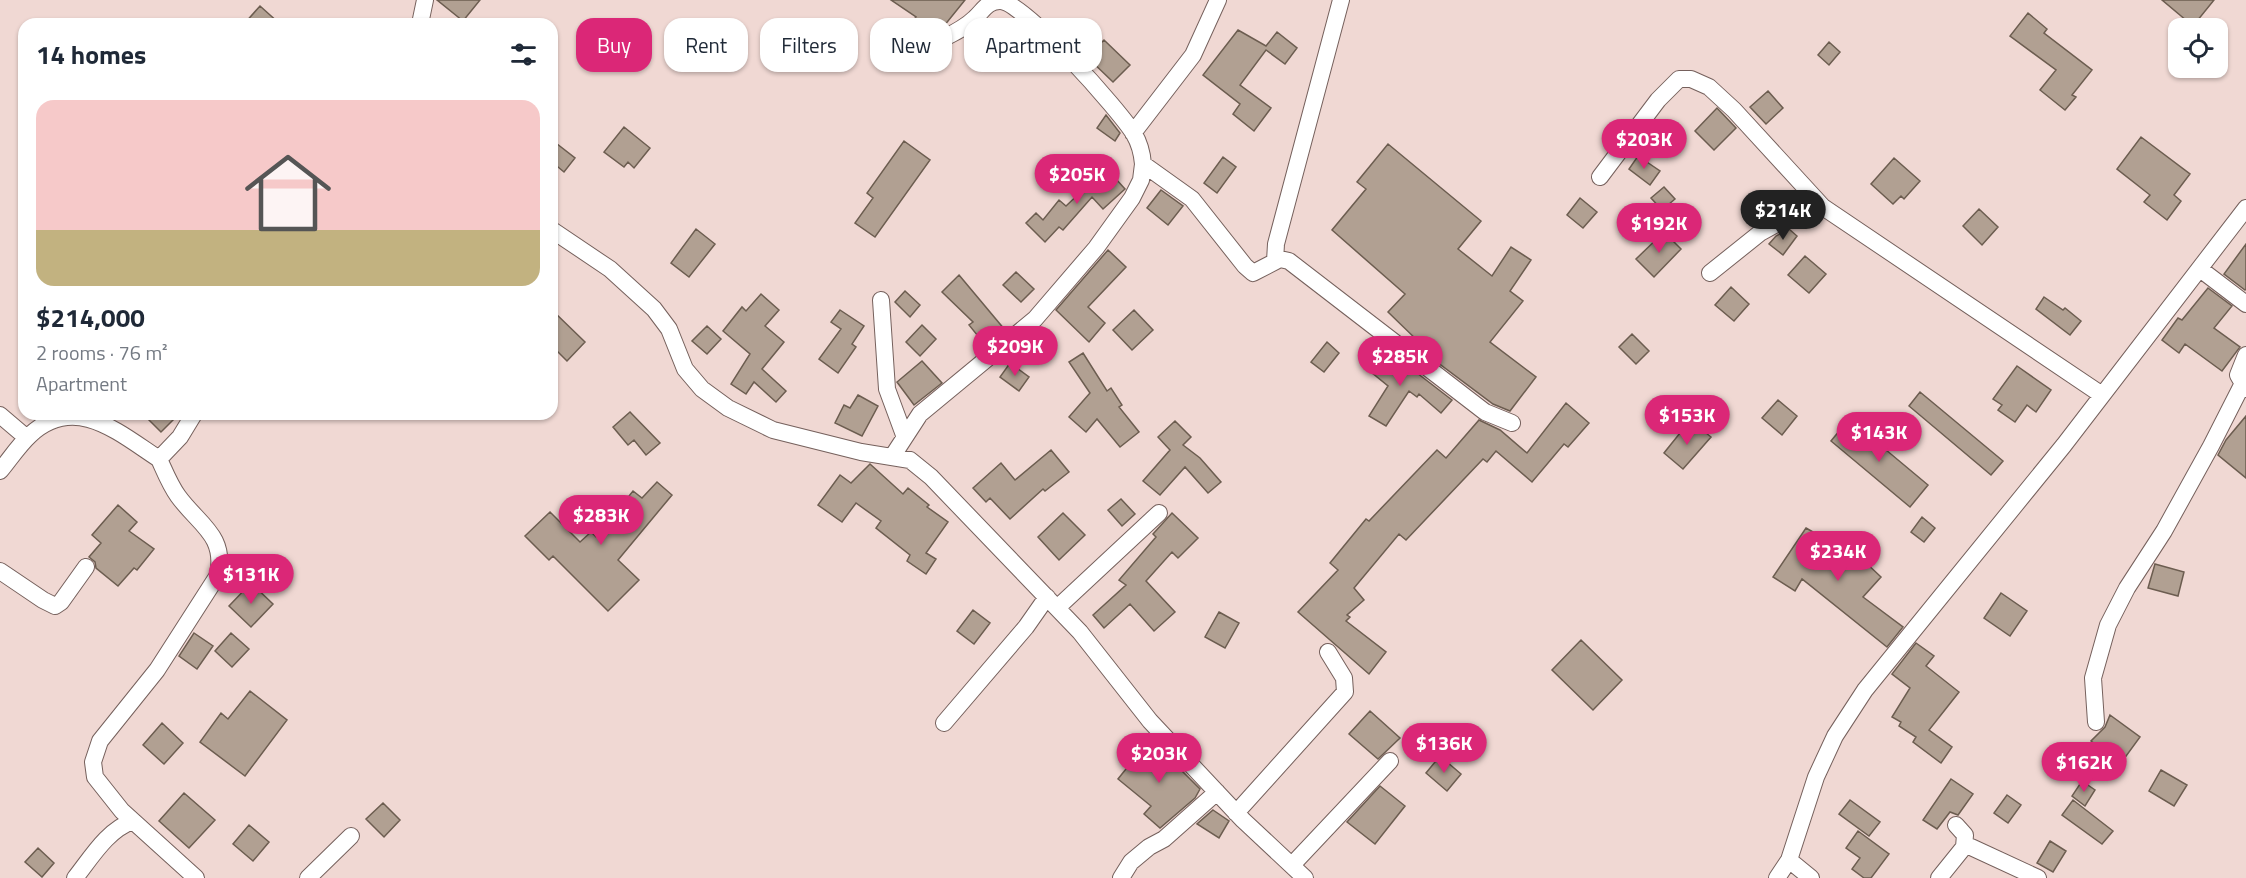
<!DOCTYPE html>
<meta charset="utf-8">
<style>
body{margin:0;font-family:"Titillium Web",sans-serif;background:#f6f6f7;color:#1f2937;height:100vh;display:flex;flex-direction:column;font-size:22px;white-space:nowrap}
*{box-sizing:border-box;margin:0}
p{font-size:20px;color:#747a83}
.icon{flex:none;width:33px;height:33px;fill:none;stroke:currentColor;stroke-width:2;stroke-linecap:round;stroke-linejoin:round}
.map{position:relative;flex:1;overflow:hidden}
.drawer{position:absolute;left:18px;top:18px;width:540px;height:402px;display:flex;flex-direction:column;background:#fff;border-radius:18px;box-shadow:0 2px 4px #0004}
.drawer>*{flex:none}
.banner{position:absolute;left:576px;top:18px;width:570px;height:54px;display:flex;gap:12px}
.controls{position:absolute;left:2168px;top:18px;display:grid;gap:12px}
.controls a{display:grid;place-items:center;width:60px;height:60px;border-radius:12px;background:#fff;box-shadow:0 2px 4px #0004;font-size:30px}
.price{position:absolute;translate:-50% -51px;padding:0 14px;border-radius:21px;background:#db2777;color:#fff;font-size:20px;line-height:39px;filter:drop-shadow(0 2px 3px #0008)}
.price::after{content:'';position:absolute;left:50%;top:36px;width:18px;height:14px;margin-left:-9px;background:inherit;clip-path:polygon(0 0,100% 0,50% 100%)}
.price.current{background:#222;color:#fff}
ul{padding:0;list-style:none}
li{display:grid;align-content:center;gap:12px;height:318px;padding:0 18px}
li+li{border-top:2px solid #e0e1e3}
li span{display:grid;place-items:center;height:186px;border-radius:18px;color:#555}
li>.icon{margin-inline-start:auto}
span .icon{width:108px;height:108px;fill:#fffc;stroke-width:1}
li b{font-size:26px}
h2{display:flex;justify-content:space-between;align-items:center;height:72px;padding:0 18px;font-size:26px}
.pill{padding:0 21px;border-radius:18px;background:#fff;box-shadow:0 2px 4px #0004;font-size:21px;line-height:54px}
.pill.current{background:#db2777;color:#fff}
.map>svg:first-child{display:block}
.building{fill:#b1a092;stroke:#6c5d50;stroke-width:1.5}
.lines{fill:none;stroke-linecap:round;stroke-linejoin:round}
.minor-casing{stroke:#75605c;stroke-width:18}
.minor{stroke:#fff;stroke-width:16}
</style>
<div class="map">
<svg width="2246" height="878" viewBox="0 0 2246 878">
<rect width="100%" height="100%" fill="#f0d8d3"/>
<!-- building -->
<path class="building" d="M437 0H480L463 21Z
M891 0H965L944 26 932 34 930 42 908 66 889 47 916 17Z
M2162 0H2214L2193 26Z
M260 6 280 24H244Z
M2028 13 2047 29 2044 33 2092 70 2072 95 2076 97 2065 110 2040 90 2056 70 2010 36Z
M1238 30 1266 46 1277 32 1297 48 1285 64 1266 50 1240 85 1271 108 1254 131 1233 114 1240 104 1203 75Z
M1104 40 1130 65 1113 82 1087 57Z
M1829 42 1840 52 1829 65 1818 55Z
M1768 91 1783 108 1766 124 1750 107Z
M1717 108 1736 128 1714 150 1695 131Z
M1106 115 1120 133 1115 141 1097 128Z
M624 127 650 148 634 168 628 162 624 167 604 152Z
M2141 137 2190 174 2174 195 2181 201 2167 220 2144 202 2150 195 2117 169Z
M552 140 575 158 564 172 552 162Z
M904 141 930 160 875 237 855 223 873 198 867 193Z
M1388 144 1481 221 1458 249 1492 276 1511 247 1531 260 1510 291 1523 301 1490 342 1536 377 1510 411 1493 404 1417 347 1420 343 1388 312 1405 294 1332 230 1366 189 1357 182Z
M1638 156 1660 171 1650 185 1629 169Z
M1223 157 1236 167 1217 193 1204 183Z
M1894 158 1920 181 1904 199 1901 196 1893 204 1871 184Z
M1106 168 1125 189 1103 209 1092 197 1063 230 1059 227 1045 242 1026 223 1036 213 1043 220 1059 200 1066 206Z
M1664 187 1675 199 1662 210 1651 198Z
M1161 190 1183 206 1168 225 1147 208Z
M1580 198 1597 212 1583 228 1567 215Z
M1979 209 1998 227 1982 245 1963 226Z
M696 229 715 244 689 277 671 263Z
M1789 229 1797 236 1783 255 1769 244 1776 236Z
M1664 232 1681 249 1654 277 1636 259Z
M2246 244V289L2245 290 2224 274Z
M1108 250 1126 267 1088 307 1105 323 1089 342 1056 310Z
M1805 256 1826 274 1809 293 1788 275Z
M1016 272 1034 289 1021 302 1003 285Z
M959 275 1005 330 986 346 969 325 973 322 942 292Z
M1731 287 1749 304 1734 321 1715 305Z
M2208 288 2232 306 2214 328 2240 347 2222 371 2185 344 2179 353 2162 340 2178 318 2182 320Z
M905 291 920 305 910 317 895 302Z
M761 294 779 310 765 326 784 342 762 369 786 391 776 402 754 382 746 394 731 384 750 354 723 331 742 307 746 311Z
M2044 297 2063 310 2065 308 2081 321 2070 335 2036 309Z
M552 310 585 342 567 361 552 346Z
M840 310 864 326 852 344 856 347 838 373 819 359 841 329 831 322Z
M1134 310 1153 330 1132 350 1113 330Z
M922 325 936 339 920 356 906 342Z
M707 326 721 339 707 354 692 341Z
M1632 334 1649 351 1636 364 1619 347Z
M1327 342 1339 353 1324 372 1311 362Z
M1375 347 1400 367 1404 363 1452 400 1441 413 1419 394 1417 397 1409 391 1386 426 1369 416 1388 386 1361 364Z
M1083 353 1107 391 1111 388 1122 405 1119 407 1139 432 1120 447 1097 419 1086 432 1069 417 1090 393 1069 362Z
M922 361 942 383 914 405 897 382Z
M1010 363 1029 377 1019 391 1000 377Z
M2017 366 2051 390 2036 412 2027 405 2015 422 1998 410 2002 405 1993 399Z
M1920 392 2003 461 1991 475 1909 406Z
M858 395 878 406 862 436 835 423 844 405 850 408Z
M1778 400 1797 416 1782 435 1762 418Z
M1566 403 1589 423 1568 447 1564 444 1532 482 1496 451 1487 462 1483 459 1406 540 1399 534 1354 588 1364 600 1347 615 1350 617 1346 621 1386 652 1369 674 1298 612 1338 570 1330 563 1366 519 1369 521 1437 450 1446 458 1479 420 1500 430 1527 453Z
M630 412 660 443 646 455 634 440 628 445 613 427Z
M143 414H179L161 432Z
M2246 416V478L2218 455 2226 440Z
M1849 419 1928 485 1910 507 1831 441Z
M1175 421 1191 437 1183 445 1200 458 1221 482 1208 493 1185 467 1160 495 1143 481 1170 450 1158 437Z
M1695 424 1711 437 1683 469 1664 453 1684 428 1689 432Z
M1051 450 1069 472 1045 491 1043 489 1010 519 990 498 986 502 973 488 1001 463 1015 480Z
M870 464 903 494 908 488 929 505 927 507 948 522 926 553 936 559 926 574 907 561 910 555 876 528 881 521 856 503 842 522 818 505 840 475 851 483Z
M657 482 672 495 618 560 639 580 608 611 553 556 549 560 525 536 550 512 580 542 591 532 596 537 633 491 642 498Z
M1121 499 1135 514 1122 526 1108 510Z
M118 505 137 522 129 531 154 549 137 570 134 568 118 586 96 568 95 562 89 557 101 543 92 535Z
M1063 513 1085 535 1059 560 1038 537Z
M1172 513 1198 538 1178 558 1172 552 1146 581 1175 612 1154 631 1130 604 1104 628 1093 615 1126 585 1119 580 1156 537 1153 534Z
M1922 517 1935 528 1924 542 1911 532Z
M1806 528 1832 543 1833 541 1863 560 1881 577 1863 597 1903 627 1887 647 1802 579 1795 591 1773 577Z
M2155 564 2184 572 2178 596 2148 588Z
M251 583 273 604 251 627 229 606Z
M2001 593 2027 611 2010 636 1984 618Z
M973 610 990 623 974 644 957 631Z
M1219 612 1239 623 1225 648 1205 637Z
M194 633 213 646 197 669 179 656Z
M231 633 249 649 232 667 215 651Z
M1581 640 1622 680 1593 710 1552 670Z
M1916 643 1934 656 1926 666 1959 692 1929 730 1952 747 1941 763 1913 742 1916 737 1899 726 1901 722 1892 717 1910 688 1892 674Z
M250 691 287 720 245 776 200 742 221 713 228 719Z
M1370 711 1400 738 1378 759 1349 734Z
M2110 715 2140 737 2121 763 2091 741 2105 727Z
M162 723 183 743 164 764 143 745Z
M1150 739 1200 789 1195 798 1160 828 1144 814 1151 806 1118 779Z
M1440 756 1461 774 1447 791 1426 773Z
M2161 770 2187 785 2174 806 2149 791Z
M1951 779 1973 794 1958 815 1950 812 1937 829 1923 820Z
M2082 781 2095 790 2085 806 2072 796Z
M1380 786 1405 806 1375 844 1347 822Z
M184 793 215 820 189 848 159 821Z
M2007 795 2021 805 2008 823 1994 813Z
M1850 800 1880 822 1869 836 1839 814Z
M2073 800 2113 831 2102 844 2062 815Z
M383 803 400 820 384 837 366 819Z
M1213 810 1229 821 1219 838 1197 824Z
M249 825 269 842 253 861 233 844Z
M1858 831 1889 854 1871 878H1864L1852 869 1860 858 1846 848Z
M2050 841 2066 851 2053 872 2037 863Z
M38 848 54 863 42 877 25 862Z"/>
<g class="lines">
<!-- minor casing -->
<g class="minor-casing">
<path id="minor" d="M420 24 425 0
M940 40C952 34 965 28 975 18 983 11 987 1 1000 1 1023 1 1120 111 1134 134 1140 144 1142 152 1143 164L1192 199 1245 266 1253 273 1280 259 1289 261 1485 412 1512 423
M1133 133 1193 55 1218 0
M1600 177 1658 100 1679 79H1691L1709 87 1734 110 1823 207 2102 395
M552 230 610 269 654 309 669 329 685 369 702 389 728 408 773 430 861 452 910 460 931 477 1080 632 1150 721 1243 820 1305 878
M1275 261 1276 244 1341 0
M2200 269 2246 304
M1710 273 1760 233 1787 218 1823 207
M881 300 887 389 904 435
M2246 355 2238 375 2246 389
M194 414 180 437 159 459C165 472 170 485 178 496 199 525 226 535 218 575L157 670 100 741 93 762 95 777 122 811 196 878
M0 415 27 438
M892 457 920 414 1035 319 1096 248 1132 198 1141 180 1143 164
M0 471C10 459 19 445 30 435 75 393 119 433 159 459
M0 571 43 600 55 606 61 602 86 567
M1057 608 1159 513
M2096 722 2093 678 2108 625 2127 588 2164 531 2211 446 2242 385
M944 723 1026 627 1047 597
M1236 813 1345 692 1344 678 1328 652
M1956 825 1965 835 1964 847
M1789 860 1811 878
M1292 865 1390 761
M75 878C91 858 107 830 133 821
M308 878 351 836
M1121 878 1131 862 1149 847 1164 839 1217 792
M1777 878 1789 860 1816 777 1835 736 1865 690 2064 445 2246 208
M1939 878 1964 847H1971L2038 878"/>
</g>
<!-- minor -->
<use href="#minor" class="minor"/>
</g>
</svg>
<div class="controls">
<a><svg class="icon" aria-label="locate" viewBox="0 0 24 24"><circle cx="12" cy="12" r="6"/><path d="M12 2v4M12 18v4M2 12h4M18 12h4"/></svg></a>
</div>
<b class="price" style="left:1644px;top:170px">$203K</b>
<b class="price" style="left:1077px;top:205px">$205K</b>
<b class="price current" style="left:1783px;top:241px">$214K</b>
<b class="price" style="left:1659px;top:254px">$192K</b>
<b class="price" style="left:1015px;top:377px">$209K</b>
<b class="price" style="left:1400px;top:387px">$285K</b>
<b class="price" style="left:1687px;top:446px">$153K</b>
<b class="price" style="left:1879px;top:463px">$143K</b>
<b class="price" style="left:601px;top:546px">$283K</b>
<b class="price" style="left:1838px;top:582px">$234K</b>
<b class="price" style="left:251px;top:605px">$131K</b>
<b class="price" style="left:1444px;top:774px">$136K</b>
<b class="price" style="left:1159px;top:784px">$203K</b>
<b class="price" style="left:2084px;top:793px">$162K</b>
<div class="banner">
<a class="pill current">Buy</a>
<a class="pill">Rent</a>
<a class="pill">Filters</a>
<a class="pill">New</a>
<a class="pill">Apartment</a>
</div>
<section class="drawer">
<h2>14 homes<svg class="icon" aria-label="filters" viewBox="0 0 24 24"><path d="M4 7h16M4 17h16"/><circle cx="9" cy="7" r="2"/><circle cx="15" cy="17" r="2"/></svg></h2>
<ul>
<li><span style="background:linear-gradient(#f6c9c9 70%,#c2b280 0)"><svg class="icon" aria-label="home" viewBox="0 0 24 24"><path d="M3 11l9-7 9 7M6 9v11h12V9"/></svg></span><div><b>$214,000</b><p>2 rooms · 76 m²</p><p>Apartment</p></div></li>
</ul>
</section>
</div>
